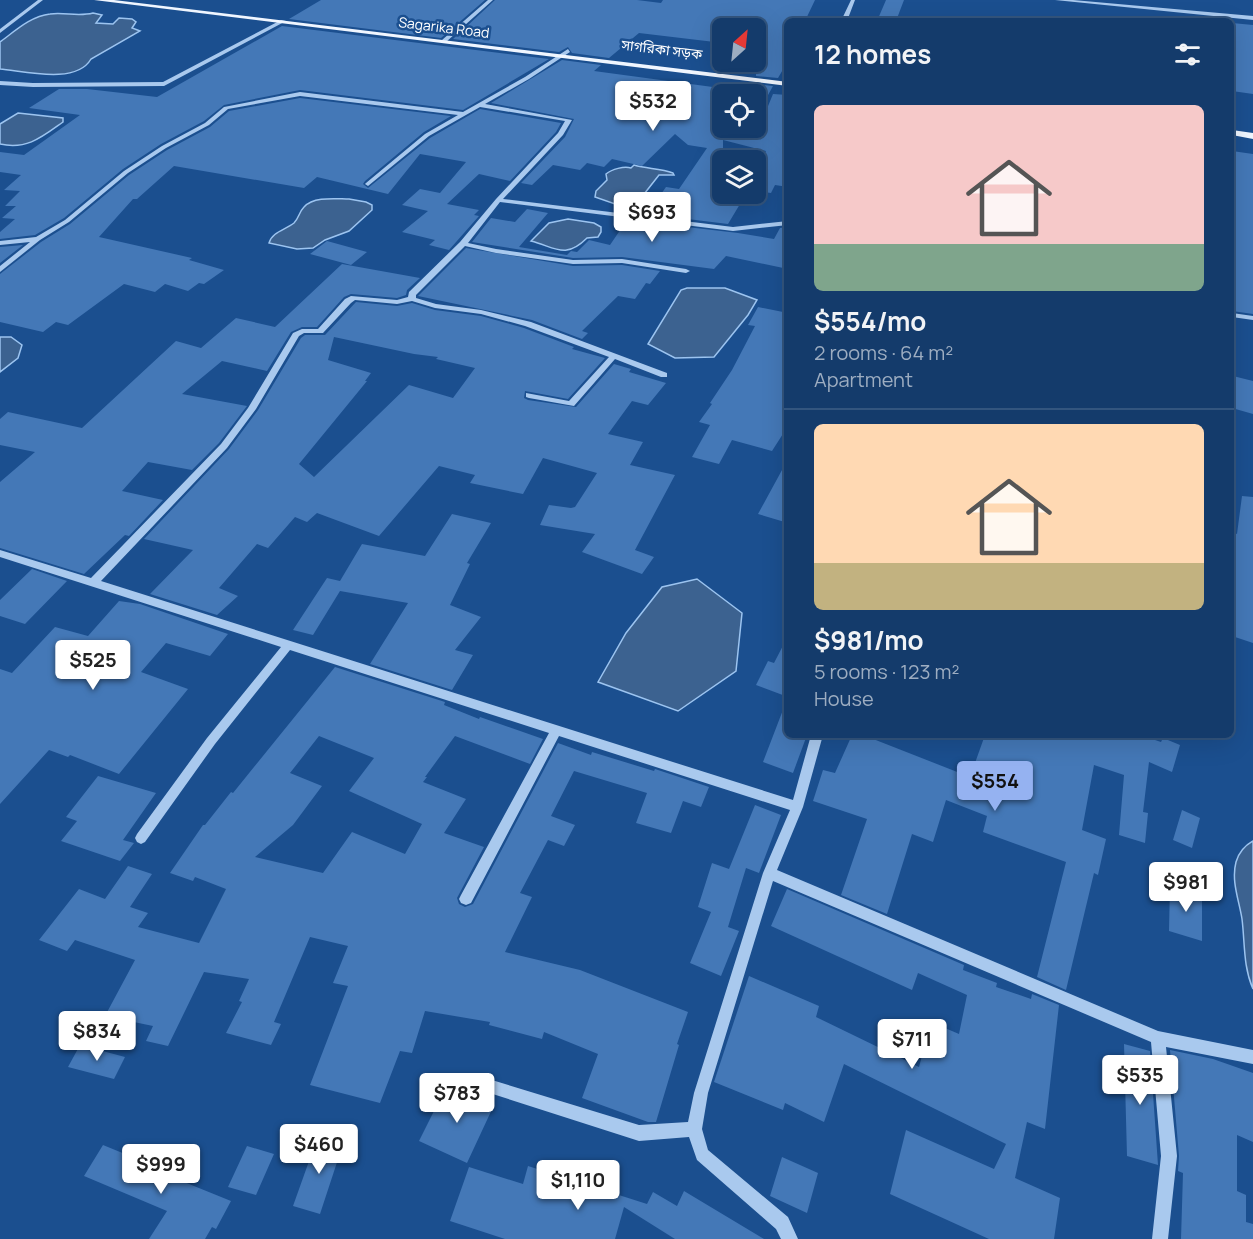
<!DOCTYPE html>
<meta charset="utf-8">
<style>
body{margin:0;font-family:Manrope,"Noto Sans Bengali",sans-serif;background:#1d4271;color:#f1f3f6;height:100vh;display:flex;flex-direction:column;font-size:22px;white-space:nowrap}
*{box-sizing:border-box;margin:0}
p{font-size:20px;color:#9dadc1}
.icon{flex:none;width:33px;height:33px;fill:none;stroke:currentColor;stroke-width:2;stroke-linecap:round;stroke-linejoin:round}
.map{position:relative;flex:1;overflow:hidden}
.details{position:absolute;left:784px;top:18px;width:450px;height:720px;display:flex;flex-direction:column;background:#143b6b;border-radius:9px;box-shadow:0 6px 24px #0002,0 0 0 2px #33557e}
.details>*{flex:none}
.needle{width:39px;rotate:27deg}
.fabs{position:absolute;left:712px;top:18px;display:grid;gap:12px}
.fabs a{display:grid;place-items:center;width:54px;height:54px;border-radius:9px;background:#143b6b;box-shadow:0 6px 24px #0002,0 0 0 2px #33557e;font-size:30px}
.price{position:absolute;translate:-50% -51px;padding:0 14px;border-radius:6px;background:#fff;color:#222;font-size:20px;line-height:39px;filter:drop-shadow(0 2px 3px #0008)}
.price::after{content:'';position:absolute;left:50%;top:36px;width:18px;height:14px;margin-left:-9px;background:inherit;clip-path:polygon(0 0,100% 0,50% 100%)}
.price.on{background:#95b2f1;color:#111}
ul{padding:0;list-style:none}
li{display:grid;align-content:center;gap:12px;height:318px;padding:0 30px}
li+li{border-top:2px solid #33557e}
li span{display:grid;place-items:center;height:186px;border-radius:9px;color:#555}
li>.icon{margin-inline-start:auto}
span .icon{width:108px;height:108px;fill:#fffc;stroke-width:1}
li b{font-size:26px}
h2{display:flex;justify-content:space-between;align-items:center;height:72px;padding:0 30px;font-size:26px}
.map>svg:first-child{display:block}
.water{fill:#3c6290;stroke:#9cc4f0;stroke-width:1.5}
.building{fill:#4478b7;fill-rule:evenodd}
.lines{fill:none;stroke-linecap:round;stroke-linejoin:round}
.minor{fill:#a9c9ee;fill-rule:evenodd}
.major{fill:#f0f6ff;fill-rule:evenodd}
.labels{text-anchor:middle;dominant-baseline:central;stroke-width:5;stroke-linejoin:round;paint-order:stroke}
.far-street-label{font-size:14px;fill:#fff;stroke:#1b4f8f}
</style>
<div class="map">
<svg width="1253" height="1239" viewBox="0 0 1253 1239">
<rect width="100%" height="100%" fill="#1b4f8f"/>
<!-- water -->
<path class="water" d="M93 13 102 15 96 23 113 24 119 18 132 19 136 22 132 28 140 31 91 59C76 85 24 71 0 69V42C15 31 31 16 50 14 65 12 78 17 93 13Z
M18 113 63 118V122C42 137 27 150 0 144V124Z
M634 165C647 169 660 168 673 173L674 175H659L641 198 646 202V205L638 212 595 197 596 191 607 180 606 174C612 169 624 166 631 168Z
M349 199 366 202 372 205V210L349 231 325 240 313 248 297 249 269 243C272 232 285 230 294 223 299 218 299 212 304 207 314 196 336 199 349 199Z
M568 219 594 223 601 227V232L598 237 587 238C565 260 555 247 531 241L549 223Z
M687 288H725L757 300 748 315 714 357 675 358 648 344 681 290Z
M0 337H11L22 345 18 358 0 372Z
M697 579 742 613 736 671 678 711 598 682 626 633 662 587Z
M1253 841V989C1243 966 1245 943 1242 919 1239 900 1231 881 1236 862 1239 852 1244 846 1253 841Z"/>
<!-- building -->
<path class="building" d="M321 0H485L441 38 289 19Z
M495 0H637L661 3 663 0H815L805 21H788V61L778 78 756 76V28H723V43L639 33 609 58 572 53 568 47 559 52 453 39Z
M886 0H904L896 21H877Z
M1232 23 1253 25V94L1232 91Z
M282 26 549 59 463 110 300 90 224 105 204 121 161 144 123 169 64 218 35 235 0 239V232L15 219 2 218 16 206H5L20 191 4 190 21 175 0 172V152L24 155 80 115 29 108 59 89H87L157 97Z
M562 60 601 65 594 71 735 90 731 94H723V128H759L773 94 788 95V187L775 185 771 193 756 191V169L766 151 723 140V194H746L728 224 647 214 666 187 679 189 707 148 688 145 675 134 642 166 612 159 604 167 587 163 580 170 553 165 532 185 521 183 565 137 574 119 491 103Z
M756 84 773 86 756 117Z
M300 98 451 116 424 132 365 181 363 184 368 188 430 138 480 109 561 123 556 132 510 181 479 174 447 204 479 210 474 215 479 216 449 250 429 245 435 240 402 232 428 211 402 205 420 189 440 193 466 162 420 154 388 194 317 177 304 188 174 166 137 199H133L99 237 192 258 189 260 224 270 204 284 199 283 188 291 165 284 155 292 124 284 68 325 56 322 43 332 0 322V274L41 242 70 224 129 175 167 150 210 127 229 111Z
M1232 151 1253 154V314L1232 311V215H1233Z
M527 209 548 213 519 247 567 255 571 251 577 252 589 240 610 245 627 220 738 233 774 239 780 228 788 227V269L726 256 714 269 622 257 573 258 472 242 491 218 515 222Z
M327 241 367 252 351 265 310 254Z
M23 245 0 263V247Z
M466 248 573 266 622 265 660 271 650 284 646 283 635 299 618 296 582 331 588 333 582 339 532 320 418 296Z
M342 264 420 278 407 290 406 295 397 298 351 294 344 297 317 327H302L291 332 267 371 222 361 182 394 247 406 219 443 192 470 148 462 122 491 163 500 129 536 125 535 84 574 0 548V482L35 452 0 445V419L8 412 82 428 176 341 201 348 236 318 275 327Z
M356 302 397 306 412 303 435 310 481 316 524 328 574 347 572 349 605 358 568 399 525 391 524 398 528 400 576 407 614 364 631 369 629 372 666 383 648 405 632 401 608 434 643 442 630 465 675 475 635 550 654 557 642 574 582 552 595 534 540 525 549 505 571 508 575 507 597 473 543 458 523 494 470 483 475 475 439 466 379 536 317 513 307 522 295 517 268 548 257 544 219 588 238 596 217 615 150 594 193 550 144 539 229 449 258 410 301 338 305 335H325ZM334 337 414 354 438 357 436 359 475 368 453 398 409 385 314 477 299 464 367 381H365L371 373 328 360Z
M758 307 788 313V426L772 451 732 440 719 464 692 457 710 425 699 422 712 404 710 403 732 370 755 326 748 325Z
M1233 376 1253 381V414L1232 408Z
M788 459V523L758 514Z
M1242 496 1253 497V643L1232 636V532L1237 534Z
M452 514 491 523 467 563 470 564 450 605 481 617 455 650 473 655 452 690 370 664 408 603 340 591 313 635 293 630 327 578 340 581 362 544 425 556Z
M32 569 67 581 25 624 0 616V600Z
M119 601 140 604 228 634 210 656 166 643 141 672 188 689 119 774 70 755 68 757 49 750 0 804V669L12 673 55 627 88 636Z
M788 636V697L756 685 768 661 774 663Z
M335 667 445 702 444 705 479 719 480 717 543 739 530 764 455 736 425 777H427L423 782 466 799 444 833 484 847 457 898 459 904 465 907 473 904 558 743 591 755 592 752 654 771 655 769 709 787 701 807 683 801 671 833 636 823 647 793 574 771 551 816 575 825 564 846 548 840 520 893 532 897 505 952 580 970 688 1012 677 1044 679 1045 656 1122H648L582 1098 598 1054 544 1032 542 1039 489 1025 490 1022 425 1011 412 1053 400 1051 380 1103 310 1085 348 986 333 983 348 946 310 937 274 1022 281 1024 271 1045 226 1033 242 1002 239 1001 249 979 204 972 168 1046 146 1041 153 1026 105 1016 135 960 75 940 67 951 39 940 79 889 105 899 128 866 152 874 130 907 148 913 138 927 199 943 226 889 195 877 193 881 170 873 203 825H205L231 792 233 793ZM319 736 374 758 349 791 422 824 405 854 352 832 323 873 255 857 293 825 322 786 290 773Z
M786 702 788 735H807L793 773 763 762Z
M852 735H863L970 777 985 735H1140L1161 742 1163 738 1180 745 1172 772 1149 762 1143 812 1148 813 1145 843 1119 835 1124 775 1094 765 1082 830 1106 839 1098 875 1094 873 1066 990 1037 977 1066 862 983 832 987 816 946 800 933 842 912 834 887 914 841 895 867 819 813 801 823 770 835 773Z
M98 776 156 793 123 840 134 843 120 861 61 841 77 821 66 817Z
M755 805 781 815 759 873 746 868 728 927 739 931 721 976 690 963 711 912 698 907 712 863 729 869Z
M1182 810 1200 818 1192 848 1173 840Z
M1170 884 1202 894V941L1169 931Z
M787 889 964 965 963 970 997 983 996 987 1031 999 1032 994 1059 1005 1045 1129 1027 1122 1015 1178 1060 1198 1054 1239H989L890 1194 906 1130 994 1169 1006 1144 844 1064 824 1122 785 1103 783 1110 714 1082 749 976 819 1006 816 1017 919 1067 931 1022 959 1034 967 995 918 973 912 990 771 926Z
M1124 1044 1150 1051 1158 1165 1127 1156Z
M80 1045 125 1057 114 1079 68 1067Z
M1170 1050 1213 1059 1253 1073V1142L1237 1135V1191L1246 1195V1222L1253 1224V1239H1181L1183 1173 1178 1171 1179 1156Z
M447 1085 494 1105 467 1163 419 1141Z
M318 1136 344 1141 320 1214 293 1206Z
M103 1145 159 1168 157 1171 231 1201 216 1229 212 1227 205 1239H149L167 1211 84 1176Z
M247 1146 274 1154 256 1195 228 1187Z
M782 1157 818 1173 807 1213 770 1196Z
M528 1166 647 1204 653 1192 677 1206 684 1191 764 1239H675L624 1207 615 1239H505L450 1221 469 1167 523 1184Z"/>
<g class="lines">
<!-- minor -->
<path class="minor" d="M38 0H43L0 33V29Z
M488 0H493L446 42H442V40Z
M851 0H855L847 21H841Z
M1055 0H1073L1253 16V20Z
M281 20 286 21 164 86 33 87 0 85V81L33 83 163 82Z
M568 49 570 52 529 79 485 104 572 120 563 135 503 199 733 227 788 221V225L733 231 500 202 468 243 496 249 573 260 622 259 686 269 690 271 686 273 622 263 573 264 496 253 465 246 416 295V298L436 304 481 310 531 322 667 373V377H661L615 359 574 406 529 398 526 397V393L569 401 609 357 525 326 481 314 435 308 412 301 397 304 355 300 351 303 323 333H304L299 336 256 409 227 448 101 581 793 800 811 735H823L803 807 777 870 1158 1031 1253 1050V1064L1166 1047 1177 1156 1168 1239H1152L1161 1156 1151 1042 773 881 708 1093 702 1129 708 1150 788 1217 798 1239H781L776 1229 697 1160 689 1137 639 1141 477 1089 475 1084 477 1079 482 1077 639 1125 688 1122 694 1093 763 873 790 810 559 736 471 903 466 905 461 903 459 899 461 895 549 733 290 650 215 744 145 842 141 844 137 842 135 838 137 834 207 738 281 647 0 557V550L91 578 221 444 248 408 293 333 302 329H318L345 299 351 296 397 300 408 297 409 292 460 242 496 199 558 133 565 121 480 107 429 136 368 186 365 184 366 183 425 134 458 115 300 96 228 109 209 125 166 148 128 173 69 222 40 240 0 272V266L30 242 0 245V241L36 237 65 220 124 171 162 146 205 123 224 107 300 92 463 112 525 77Z
M1232 313 1253 316V320L1232 317Z"/>
<!-- major -->
<path class="major" d="M94 0H114L788 82V86Z
M1232 130 1253 133V139L1232 135Z"/>
</g>
<g class="labels">
<!-- far-street labels -->
<g class="far-street-label">
<text transform="translate(444 27) rotate(7)">Sagarika Road</text>
<text transform="translate(662 49) rotate(7)">সাগরিকা সড়ক</text>
</g>
</g>
</svg>
<div class="fabs">
<a><svg class="needle" viewBox="-14 -14 28 28"><path d="M0-13l5 13h-10z" fill="#e53935"/><path d="M0 13l5-13h-10z" fill="#9dadc1"/></svg></a>
<a><svg class="icon" aria-label="locate" viewBox="0 0 24 24"><circle cx="12" cy="12" r="6"/><path d="M12 2v4M12 18v4M2 12h4M18 12h4"/></svg></a>
<a><svg class="icon" aria-label="layers" viewBox="0 0 24 24"><path d="M12 4l9 5-9 5-9-5zM3 14l9 5 9-5"/></svg></a>
</div>
<b class="price" style="left:653px;top:132px">$532</b>
<b class="price" style="left:652px;top:243px">$693</b>
<b class="price" style="left:93px;top:691px">$525</b>
<b class="price on" style="left:995px;top:812px">$554</b>
<b class="price" style="left:1186px;top:913px">$981</b>
<b class="price" style="left:97px;top:1062px">$834</b>
<b class="price" style="left:912px;top:1070px">$711</b>
<b class="price" style="left:1140px;top:1106px">$535</b>
<b class="price" style="left:457px;top:1124px">$783</b>
<b class="price" style="left:319px;top:1175px">$460</b>
<b class="price" style="left:161px;top:1195px">$999</b>
<b class="price" style="left:578px;top:1211px">$1,110</b>
<section class="details">
<h2>12 homes<svg class="icon" aria-label="filters" viewBox="0 0 24 24"><path d="M4 7h16M4 17h16"/><circle cx="9" cy="7" r="2"/><circle cx="15" cy="17" r="2"/></svg></h2>
<ul>
<li><span style="background:linear-gradient(#f6c9c9 75%,#7fa58c 0)"><svg class="icon" aria-label="home" viewBox="0 0 24 24"><path d="M3 11l9-7 9 7M6 9v11h12V9"/></svg></span><div><b>$554/mo</b><p>2 rooms · 64 m²</p><p>Apartment</p></div></li>
<li><span style="background:linear-gradient(#ffd9b3 75%,#c2b280 0)"><svg class="icon" aria-label="home" viewBox="0 0 24 24"><path d="M3 11l9-7 9 7M6 9v11h12V9"/></svg></span><div><b>$981/mo</b><p>5 rooms · 123 m²</p><p>House</p></div></li>
</ul>
</section>
</div>
